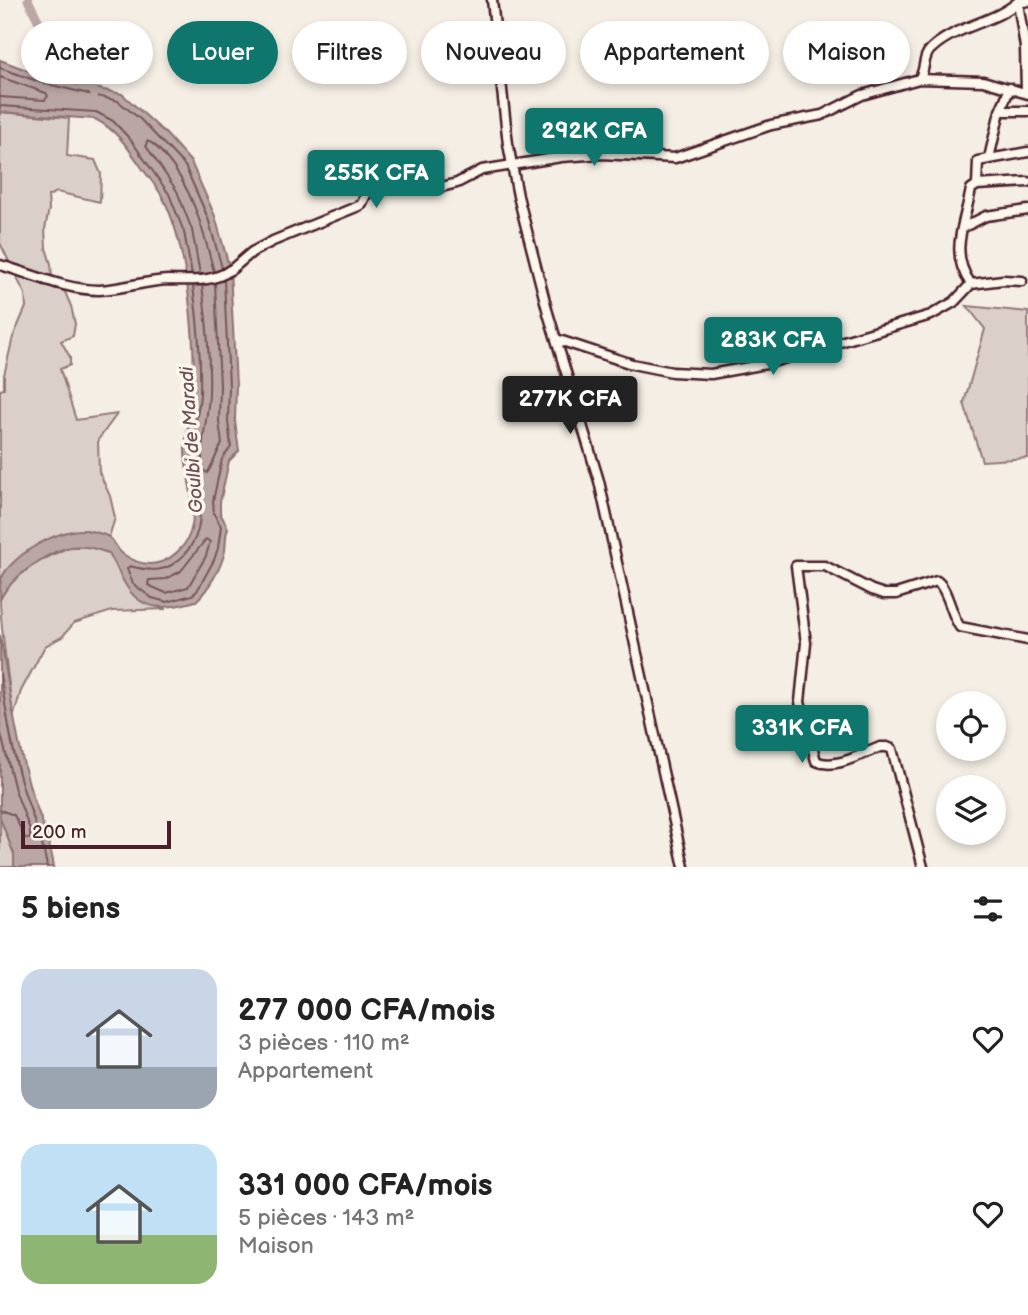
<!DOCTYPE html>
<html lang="fr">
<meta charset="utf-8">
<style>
body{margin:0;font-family:"Balsamiq Sans",sans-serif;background:#f6f6f6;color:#222;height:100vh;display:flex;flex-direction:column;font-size:26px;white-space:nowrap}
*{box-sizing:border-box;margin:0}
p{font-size:23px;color:#767676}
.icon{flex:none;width:38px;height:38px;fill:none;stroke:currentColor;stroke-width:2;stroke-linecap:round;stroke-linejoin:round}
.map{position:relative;height:867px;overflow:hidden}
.sheet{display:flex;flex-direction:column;background:#fff;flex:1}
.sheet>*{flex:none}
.top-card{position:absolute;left:21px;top:21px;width:987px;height:63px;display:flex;gap:14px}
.controls{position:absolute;left:936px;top:691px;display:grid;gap:14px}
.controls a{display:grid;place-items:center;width:70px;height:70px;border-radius:50%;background:#fff;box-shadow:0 4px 10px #0003;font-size:35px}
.scale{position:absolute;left:21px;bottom:18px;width:150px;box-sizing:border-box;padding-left:7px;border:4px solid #4a1f2b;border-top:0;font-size:19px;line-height:24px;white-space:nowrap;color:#4a1f2b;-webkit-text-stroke:5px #fbf7ec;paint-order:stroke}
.price{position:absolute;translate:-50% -60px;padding:0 16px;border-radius:7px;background:#0f766e;color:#fff;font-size:23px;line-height:46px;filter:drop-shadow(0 2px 4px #0008)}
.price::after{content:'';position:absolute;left:50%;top:42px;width:21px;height:16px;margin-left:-10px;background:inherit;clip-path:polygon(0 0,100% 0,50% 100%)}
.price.current{background:#222;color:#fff}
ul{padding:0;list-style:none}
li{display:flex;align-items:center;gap:21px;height:175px;padding:0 21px}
li span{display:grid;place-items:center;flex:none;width:196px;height:140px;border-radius:21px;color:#555}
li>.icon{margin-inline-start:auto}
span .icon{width:84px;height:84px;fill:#fffc;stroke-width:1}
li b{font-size:30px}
h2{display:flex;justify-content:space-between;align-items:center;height:84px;padding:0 21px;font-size:30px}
.tag{padding:0 24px;border-radius:32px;background:#fff;box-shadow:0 4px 10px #0003;font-size:24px;line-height:63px}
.tag.current{background:#0f766e;color:#fff}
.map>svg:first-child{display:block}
.green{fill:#dbd0c9;stroke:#92787a;stroke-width:2}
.water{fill:#baa7a5;stroke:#8d7174;stroke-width:2}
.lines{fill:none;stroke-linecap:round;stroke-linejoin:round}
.shore{stroke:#77555c;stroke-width:2}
.river{stroke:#baa7a5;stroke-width:9}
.minor-casing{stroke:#4a1f2b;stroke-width:13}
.minor{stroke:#fbf7ec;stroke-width:8}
.labels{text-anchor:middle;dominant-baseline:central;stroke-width:7;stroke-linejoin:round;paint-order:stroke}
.water-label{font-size:19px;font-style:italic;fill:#714f56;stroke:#fbf7ec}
</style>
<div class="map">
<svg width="1028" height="867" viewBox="0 0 1028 867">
<rect width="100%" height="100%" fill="#f4eee4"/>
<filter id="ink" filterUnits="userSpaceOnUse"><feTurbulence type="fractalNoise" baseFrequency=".0143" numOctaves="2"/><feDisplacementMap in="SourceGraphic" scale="14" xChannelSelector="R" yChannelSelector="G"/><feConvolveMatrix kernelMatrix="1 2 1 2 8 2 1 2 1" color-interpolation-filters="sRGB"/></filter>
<g filter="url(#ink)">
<!-- green -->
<path class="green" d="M0 112 69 118 67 156 95 160 101 174 100 202 57 192 48 196 49 209 45 229 46 248 51 264 52 277 65 292 71 306 75 324 73 336 61 341 70 357V365L60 369 76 420 117 414 98 440 99 472 110 496 115 518 109 537 87 530 6 571 0 580V390L4 389V375L13 337 26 307 25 294 0 243Z
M967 306 1028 312V458L982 461 964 403 985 329Z
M69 547H90L109 553 119 570 149 604 166 609 112 611 74 623 62 637 45 646 21 691 13 718C10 687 0 626 0 599 6 576 49 556 69 547Z
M0 818 14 854V867H0Z"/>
<!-- water -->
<path class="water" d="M0 60 45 77 122 94 166 134 191 162 215 216 230 270 236 386 235 421 239 451 229 461 220 502V513L228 528C225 536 226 543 225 551 221 568 209 589 196 601 171 608 144 614 127 587 120 577 116 564 109 553 96 549 84 545 71 547 48 551 9 579 0 600 0 593 0 584 1 579 11 555 64 524 90 531 95 532 105 534 110 538 115 542 117 550 123 554 145 570 166 566 183 546 205 517 184 480 185 448 186 431 192 413 193 396 196 342 188 246 163 198 158 188 149 178 142 168 129 149 117 130 95 119L0 112Z
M0 635C9 685 15 735 29 784 37 812 50 837 54 867H14V854L0 818Z"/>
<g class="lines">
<!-- shore -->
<path class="shore" d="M0 68 43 83 118 101 140 119 185 166 208 218 222 268
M0 77 46 93 48 96 45 100 0 97
M0 106 96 112 113 121 130 139 169 194 184 232 192 275
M200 274 192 230 177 191 146 146 147 141C154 143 159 149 164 155 193 188 203 230 214 272
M202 285C207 321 210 359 209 394 208 420 199 444 203 470L207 473C211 469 217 452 222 444L219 421 220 386 215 283
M193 286C198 321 201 358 200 394 199 412 193 429 192 447 189 487 216 519 184 555 167 573 152 572 130 566L127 569 133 584 152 598 167 602 192 595 197 591 214 560 218 548 221 526 214 514 213 501 222 459 231 447 228 421 229 386 224 280
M206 539 210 542 206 556 188 587 166 593 148 585 149 580 166 579 181 571Z
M0 674C7 712 11 750 23 788 31 815 43 839 47 867
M0 730 15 790 30 830V839L25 838 14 815 0 810"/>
<!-- river -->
<path class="river" d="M28 0 54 52 95 93"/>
<!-- minor casing -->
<g class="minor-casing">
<path id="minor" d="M492 0 508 144 518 196 548 313 599 481 684 867
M919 79C926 70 922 57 931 49 956 25 996 23 1020 0
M1026 92 1025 47 1018 3 1028 1
M1000 111 1010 88
M989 158 1000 111H1028
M977 185 1028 182
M962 228 986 216 1028 210
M0 265C32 274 65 290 99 290 122 289 145 281 168 280 188 280 213 283 230 270
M232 269 252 252 273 241 361 205 368 191 397 179 424 177 438 188 457 183 482 170 561 157 602 154 675 158 771 125 822 115 862 95 919 79 983 81 1028 94
M971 284C948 252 965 224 971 189L977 185 978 161 1028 152
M556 339 632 364 672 372 711 374 766 364 931 315 954 302 971 284 1003 280 1022 281
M923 867 892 749 887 747H880C861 754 835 770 816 761L800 702 806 643 796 566H825L872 590 884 594H896L937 581C948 589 951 615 960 627L1028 640"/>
</g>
<!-- minor -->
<use href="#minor" class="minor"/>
</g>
</g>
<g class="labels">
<!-- water labels -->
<g class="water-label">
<text transform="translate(192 440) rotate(-94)">Goulbi de Maradi</text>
</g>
</g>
</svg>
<div class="controls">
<a><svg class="icon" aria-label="locate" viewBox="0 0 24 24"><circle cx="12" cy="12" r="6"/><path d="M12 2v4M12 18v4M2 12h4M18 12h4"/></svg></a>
<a><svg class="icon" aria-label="layers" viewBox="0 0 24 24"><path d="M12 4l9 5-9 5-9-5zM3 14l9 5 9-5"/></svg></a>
</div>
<div class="scale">200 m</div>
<b class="price" style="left:594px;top:168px">292K CFA</b>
<b class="price" style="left:376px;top:210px">255K CFA</b>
<b class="price" style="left:773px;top:377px">283K CFA</b>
<b class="price current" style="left:570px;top:436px">277K CFA</b>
<b class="price" style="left:802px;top:765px">331K CFA</b>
<div class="top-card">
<a class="tag">Acheter</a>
<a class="tag current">Louer</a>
<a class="tag">Filtres</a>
<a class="tag">Nouveau</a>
<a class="tag">Appartement</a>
<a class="tag">Maison</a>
</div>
</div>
<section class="sheet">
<h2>5 biens<svg class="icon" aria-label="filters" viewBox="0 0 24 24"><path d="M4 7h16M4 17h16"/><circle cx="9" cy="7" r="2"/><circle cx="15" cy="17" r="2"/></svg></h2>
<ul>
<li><span style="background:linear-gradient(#c9d6e8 70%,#9aa5b1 0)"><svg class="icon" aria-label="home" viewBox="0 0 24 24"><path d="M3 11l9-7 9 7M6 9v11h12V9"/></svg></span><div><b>277 000 CFA/mois</b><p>3 pièces · 110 m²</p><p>Appartement</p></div><svg class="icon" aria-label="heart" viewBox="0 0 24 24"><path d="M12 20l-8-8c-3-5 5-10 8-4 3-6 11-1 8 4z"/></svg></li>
<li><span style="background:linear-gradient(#bfe0f5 65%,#8fb573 0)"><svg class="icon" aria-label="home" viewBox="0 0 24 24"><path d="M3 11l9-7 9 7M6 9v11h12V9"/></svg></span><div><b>331 000 CFA/mois</b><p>5 pièces · 143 m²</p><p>Maison</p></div><svg class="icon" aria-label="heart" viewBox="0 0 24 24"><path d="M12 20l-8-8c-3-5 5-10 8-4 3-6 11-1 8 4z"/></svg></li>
</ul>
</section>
